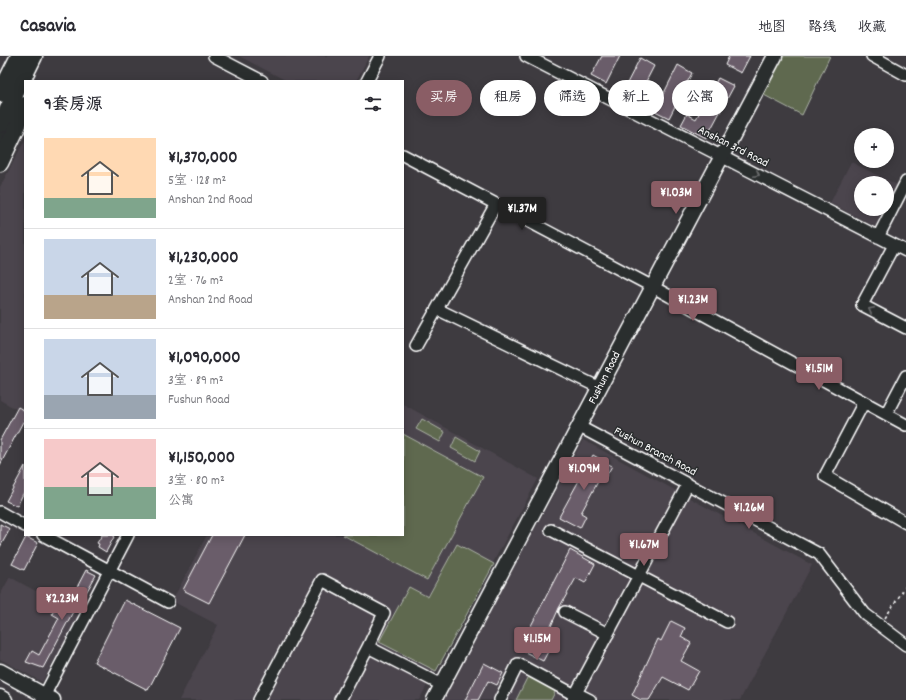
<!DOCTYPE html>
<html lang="zh">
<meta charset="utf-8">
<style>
body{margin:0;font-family:Dekko,"LXGW WenKai TC",sans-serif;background:#f2f2f3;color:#2b2b33;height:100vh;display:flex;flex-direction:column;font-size:15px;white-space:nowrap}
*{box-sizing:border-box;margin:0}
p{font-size:13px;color:#7c7c81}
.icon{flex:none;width:22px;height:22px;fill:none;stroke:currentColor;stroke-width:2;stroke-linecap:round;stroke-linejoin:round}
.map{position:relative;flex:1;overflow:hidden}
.sheet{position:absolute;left:24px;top:24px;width:380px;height:456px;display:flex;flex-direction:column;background:#fff;border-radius:0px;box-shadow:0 2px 10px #0003}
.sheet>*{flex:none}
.top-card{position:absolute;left:416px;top:24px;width:380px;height:36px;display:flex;gap:8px}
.buttons{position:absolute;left:854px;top:72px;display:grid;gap:8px}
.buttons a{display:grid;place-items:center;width:40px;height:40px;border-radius:50%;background:#fff;box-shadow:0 2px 10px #0003;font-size:20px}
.price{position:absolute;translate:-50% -34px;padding:0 9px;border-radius:4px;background:#8a5d65;color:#fff;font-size:13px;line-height:26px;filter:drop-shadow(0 1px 2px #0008)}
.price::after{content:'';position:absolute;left:50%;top:24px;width:12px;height:9px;margin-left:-6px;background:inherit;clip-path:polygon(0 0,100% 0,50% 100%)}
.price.active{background:#222;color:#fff}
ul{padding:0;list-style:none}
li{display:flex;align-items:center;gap:12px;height:100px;padding:0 20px}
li+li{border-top:1px solid #e1e1e2}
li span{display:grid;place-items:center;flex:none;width:112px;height:80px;border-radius:0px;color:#555}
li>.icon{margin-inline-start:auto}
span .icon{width:48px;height:48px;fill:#fffc;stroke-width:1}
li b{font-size:17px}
h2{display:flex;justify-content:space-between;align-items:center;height:48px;padding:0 20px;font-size:17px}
.pill{padding:0 14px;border-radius:18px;background:#fff;box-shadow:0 2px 10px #0003;font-size:14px;line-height:36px}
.pill.active{background:#8a5d65;color:#fff}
header{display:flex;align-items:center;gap:24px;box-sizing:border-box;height:56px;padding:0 20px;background:#fff;border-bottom:1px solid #e1e1e2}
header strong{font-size:19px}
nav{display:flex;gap:22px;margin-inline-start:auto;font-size:14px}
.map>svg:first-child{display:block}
.built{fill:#4c454d}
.green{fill:#5e6950;stroke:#aeb4a8}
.building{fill:#6b5d6a;stroke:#fff}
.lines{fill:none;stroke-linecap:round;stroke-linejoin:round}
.minor-casing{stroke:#fff;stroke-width:14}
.major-casing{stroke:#fff;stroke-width:17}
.highway-casing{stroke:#fff;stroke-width:19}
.path{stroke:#fff;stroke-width:1.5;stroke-dasharray:3 3;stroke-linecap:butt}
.minor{stroke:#2a2d2e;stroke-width:11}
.major{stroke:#2a2d2e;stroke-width:14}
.highway{stroke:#2a2d2e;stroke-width:16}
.oneway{stroke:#6a6c6d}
.labels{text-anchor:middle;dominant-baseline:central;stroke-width:3;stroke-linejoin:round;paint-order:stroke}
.street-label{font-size:12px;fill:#fff;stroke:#2a2d2e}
</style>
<header>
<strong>Casavia</strong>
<nav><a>地图</a><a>路线</a><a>收藏</a></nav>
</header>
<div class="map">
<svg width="906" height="644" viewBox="0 0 906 644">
<rect width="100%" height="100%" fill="#3e3b40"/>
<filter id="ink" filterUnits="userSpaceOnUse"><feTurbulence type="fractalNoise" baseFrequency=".025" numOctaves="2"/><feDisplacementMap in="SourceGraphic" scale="8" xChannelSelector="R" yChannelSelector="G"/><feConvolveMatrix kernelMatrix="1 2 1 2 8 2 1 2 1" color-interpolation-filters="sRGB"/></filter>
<g filter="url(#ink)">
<!-- built -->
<path class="built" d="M239 0H369L356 25H287Z
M25 84V358L0 344V131Z
M851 106 897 129 887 147V127H861V153H884L875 170 830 147Z
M403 348 538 423 419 644H179L218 569 172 545 207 479H403Z
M583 384 812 509 740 644H442Z
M10 521 79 559 42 626 0 603V539Z"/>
<!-- green -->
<path class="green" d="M782 0H830L802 59 762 38Z
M422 363 445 376 440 386 416 373Z
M403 378 483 421 427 524 343 479H403Z
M456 381 480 395 475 405 451 392Z
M457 488 494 508 436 615 379 586 409 531 428 541Z
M528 620 556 634 551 644H516Z"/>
<!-- building -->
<path class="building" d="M602 0H620L606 28 591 20Z
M729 0H750L741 17 725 9Z
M640 2 654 10 636 45 622 37Z
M678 9 692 17 669 62 655 55Z
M718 22 734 30 706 82 681 69 687 58 696 63Z
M18 351 25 355V362L0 409V384Z
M593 399 612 410 605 422 601 420 581 457 586 460 580 472 559 461Z
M25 410V434L17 450 6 445Z
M0 468 10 473 0 491Z
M102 479H115L106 496 98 491 99 488 97 487Z
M212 479H245L209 547 183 534Z
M26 481 38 487 24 514 12 508Z
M570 494 595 508 585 527 576 522 559 552 544 586 551 590 543 605 519 593Z
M86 514 96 519 77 553 75 552 43 612 26 606 32 595 39 599 59 562 52 558 55 552 64 556Z
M125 544 180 572 148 634 94 606Z
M671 565 685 572 681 581 691 587 681 605 699 615 688 634 663 621 649 644H641L632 639 658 583 661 585Z
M484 607 503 617 497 629 488 625 478 644H465Z"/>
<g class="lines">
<!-- minor casing -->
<g class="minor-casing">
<path id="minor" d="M214 0 262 25
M526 0 906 195
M872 0 906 19
M367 25 380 0
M403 99 653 231 906 369
M878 181 906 126
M894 189 862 249 906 272
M437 253 600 332
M416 290 496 148
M864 346 825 420 906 467
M886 358 906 320
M580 371 819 498 865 558 906 589
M0 456 25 470
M551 474 727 566
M43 479 168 546
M565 556 608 578
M576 637 590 644
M575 639 688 428
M42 644 128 479
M259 644 322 524 384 557 368 591
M340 644 368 591 442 629
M500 644 518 608 575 639 573 644"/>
</g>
<!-- major casing -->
<g class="major-casing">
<path id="major" d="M0 86 14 57
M0 615 53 644
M0 641 5 644
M434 644 775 0"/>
</g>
<!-- highway casing -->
<g class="highway-casing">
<path id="highway" d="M0 38 19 0
M0 69 34 0
M0 107 18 69 25 49"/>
</g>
<!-- path -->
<path class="path" d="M885 562 906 530"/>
<!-- minor -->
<use href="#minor" class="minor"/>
<!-- major -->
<use href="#major" class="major"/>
<!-- highway -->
<use href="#highway" class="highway"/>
</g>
<!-- one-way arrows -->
<defs><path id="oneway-chevron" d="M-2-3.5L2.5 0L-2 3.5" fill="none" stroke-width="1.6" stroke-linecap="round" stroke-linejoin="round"/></defs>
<g class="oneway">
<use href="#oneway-chevron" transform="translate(757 118) rotate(27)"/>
<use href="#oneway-chevron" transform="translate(871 254) rotate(-153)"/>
</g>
</g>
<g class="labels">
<!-- street labels -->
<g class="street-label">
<text transform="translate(733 91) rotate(27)">Anshan 3rd Road</text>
<text transform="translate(605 322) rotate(-63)">Fushun Road</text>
<text transform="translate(655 396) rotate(28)">Fushun Branch Road</text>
</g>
</g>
</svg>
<div class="buttons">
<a>+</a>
<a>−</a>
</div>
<b class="price" style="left:676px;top:159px">¥1.03M</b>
<b class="price active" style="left:522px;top:175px">¥1.37M</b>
<b class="price" style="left:693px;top:266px">¥1.23M</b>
<b class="price" style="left:819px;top:335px">¥1.51M</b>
<b class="price" style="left:584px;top:435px">¥1.09M</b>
<b class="price" style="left:749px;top:474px">¥1.26M</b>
<b class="price" style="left:644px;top:511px">¥1.67M</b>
<b class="price" style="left:62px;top:565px">¥2.23M</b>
<b class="price" style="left:537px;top:605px">¥1.15M</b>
<div class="top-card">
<a class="pill active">买房</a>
<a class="pill">租房</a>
<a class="pill">筛选</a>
<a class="pill">新上</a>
<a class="pill">公寓</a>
</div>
<section class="sheet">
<h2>9套房源<svg class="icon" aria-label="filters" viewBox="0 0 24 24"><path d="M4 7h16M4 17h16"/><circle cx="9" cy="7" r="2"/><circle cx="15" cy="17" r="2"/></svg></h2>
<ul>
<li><span style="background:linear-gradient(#ffd9b3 75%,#7fa58c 0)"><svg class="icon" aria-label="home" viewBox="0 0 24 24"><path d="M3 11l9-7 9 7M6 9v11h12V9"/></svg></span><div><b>¥1,370,000</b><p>5室 · 128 m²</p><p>Anshan 2nd Road</p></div></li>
<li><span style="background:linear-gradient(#c9d6e8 70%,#b9a48a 0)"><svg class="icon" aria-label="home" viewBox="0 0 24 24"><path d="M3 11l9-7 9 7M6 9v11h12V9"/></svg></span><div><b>¥1,230,000</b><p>2室 · 76 m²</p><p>Anshan 2nd Road</p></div></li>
<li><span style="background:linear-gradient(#c9d6e8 70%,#9aa5b1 0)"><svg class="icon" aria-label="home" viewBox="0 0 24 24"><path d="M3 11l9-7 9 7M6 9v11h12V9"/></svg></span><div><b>¥1,090,000</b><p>3室 · 89 m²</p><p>Fushun Road</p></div></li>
<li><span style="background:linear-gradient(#f6c9c9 60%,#7fa58c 0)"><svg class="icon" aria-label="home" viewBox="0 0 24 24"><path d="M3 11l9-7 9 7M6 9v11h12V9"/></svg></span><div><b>¥1,150,000</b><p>3室 · 80 m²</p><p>公寓</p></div></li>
</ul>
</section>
</div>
